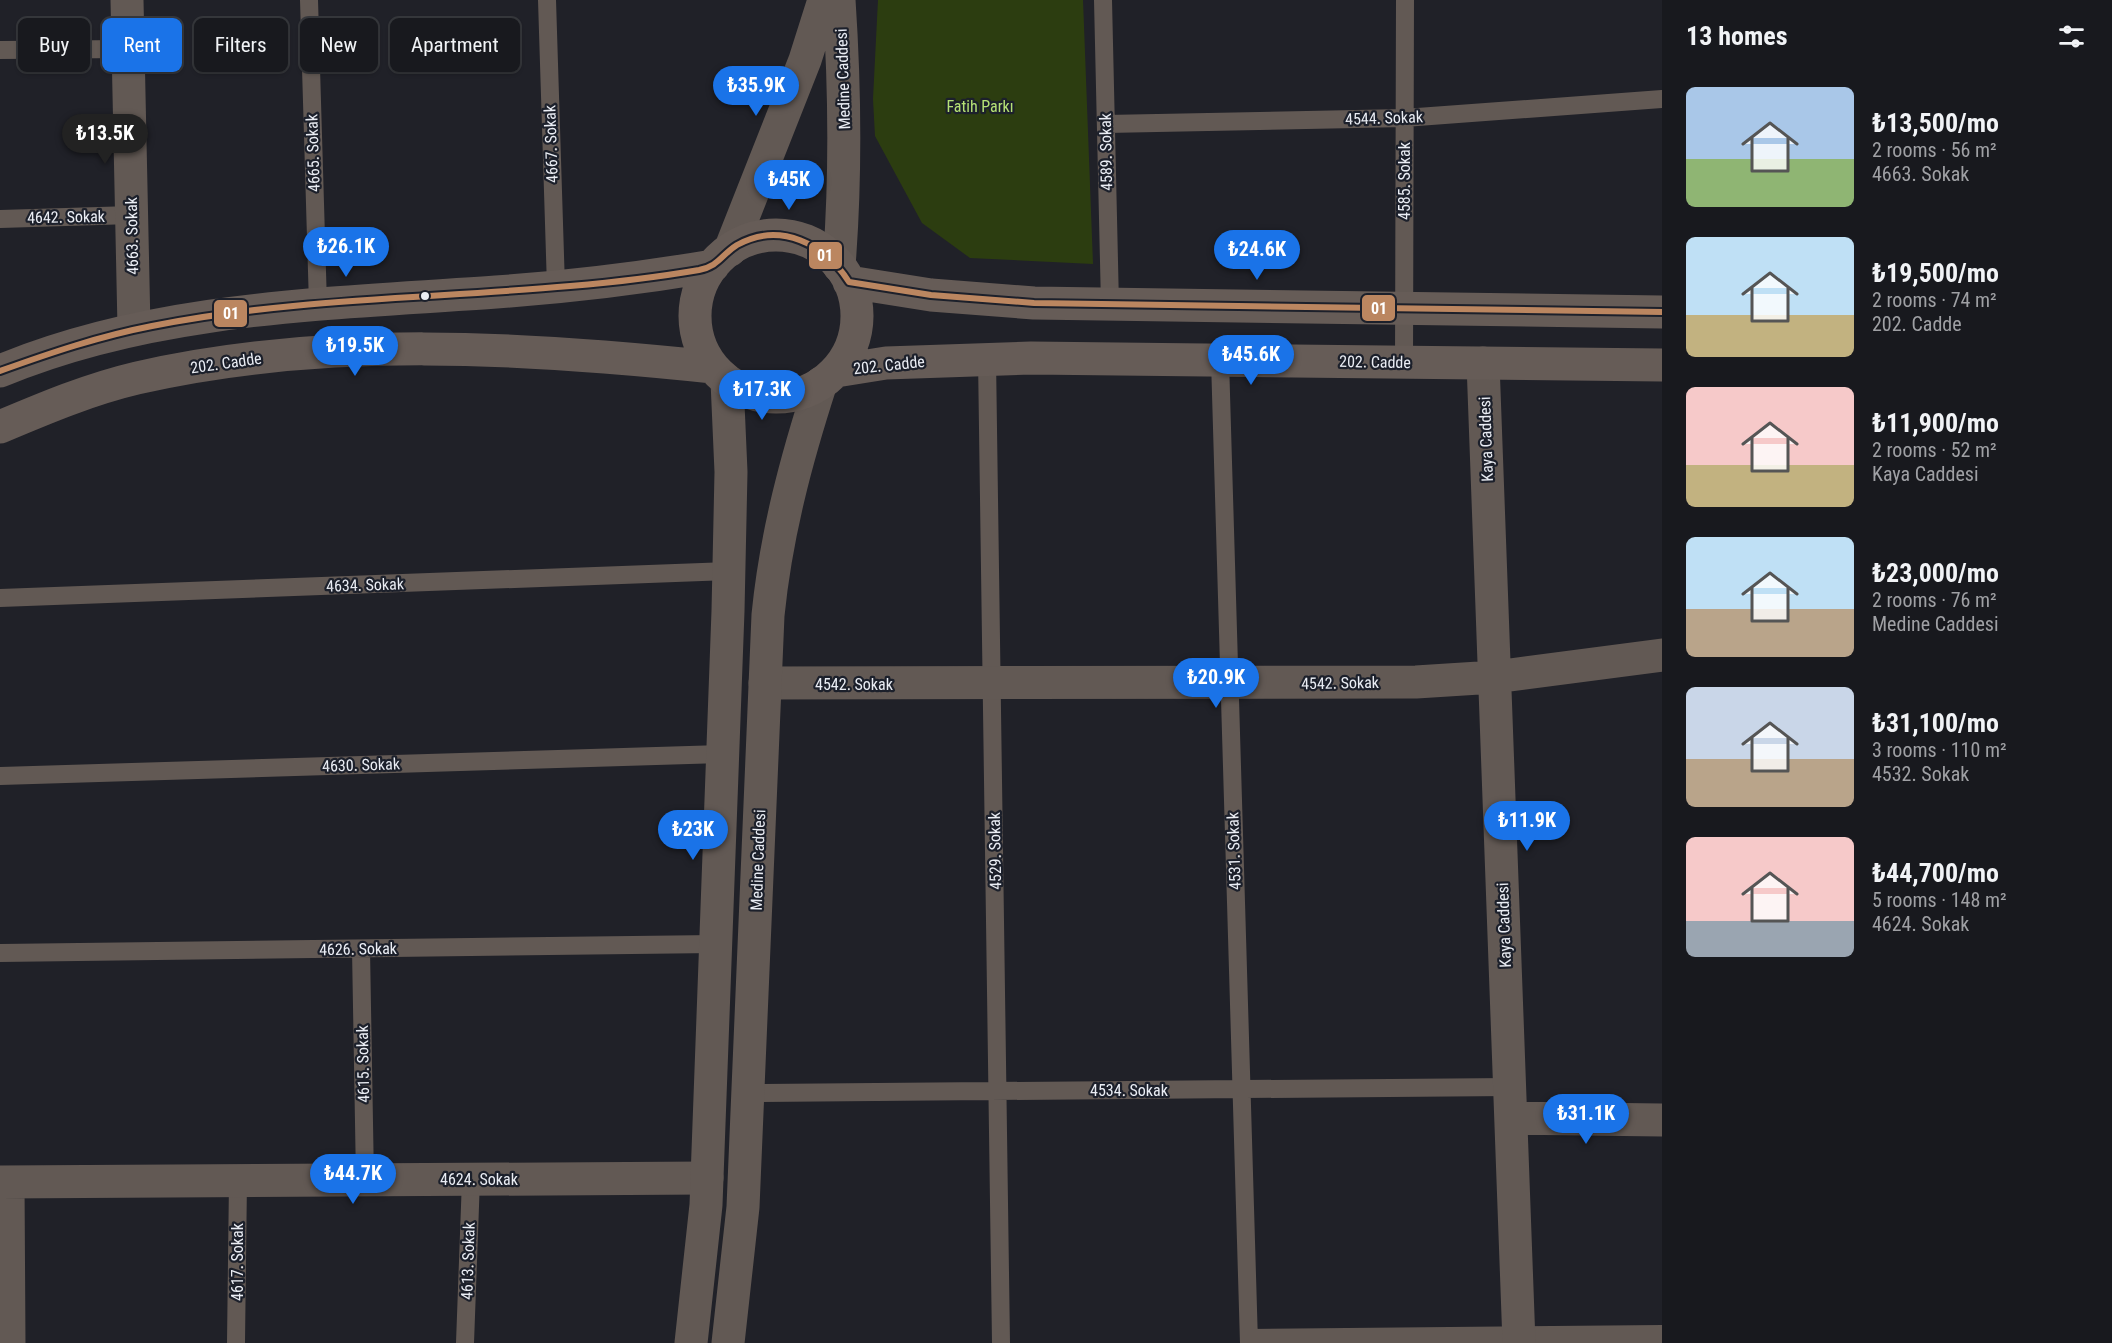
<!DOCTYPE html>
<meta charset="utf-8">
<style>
body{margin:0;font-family:"Roboto Condensed",sans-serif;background:#212227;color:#f1f3f6;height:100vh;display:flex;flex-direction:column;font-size:22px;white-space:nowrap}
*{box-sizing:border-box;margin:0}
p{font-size:20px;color:#9fa0a4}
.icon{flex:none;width:33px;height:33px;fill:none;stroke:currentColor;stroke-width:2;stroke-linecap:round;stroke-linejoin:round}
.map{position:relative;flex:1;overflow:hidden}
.side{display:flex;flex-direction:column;background:#18191e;width:450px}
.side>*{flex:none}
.top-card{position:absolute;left:18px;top:18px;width:570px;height:54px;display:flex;gap:12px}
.price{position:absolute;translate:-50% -51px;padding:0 14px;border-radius:21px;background:#1a73e8;color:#fff;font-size:20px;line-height:39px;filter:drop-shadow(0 2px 3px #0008)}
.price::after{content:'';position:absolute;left:50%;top:36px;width:18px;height:14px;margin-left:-9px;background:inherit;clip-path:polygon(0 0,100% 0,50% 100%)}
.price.active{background:#222;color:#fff}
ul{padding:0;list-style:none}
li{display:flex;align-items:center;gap:18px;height:150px;padding:0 24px}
li span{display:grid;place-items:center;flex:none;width:168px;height:120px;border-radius:9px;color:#555}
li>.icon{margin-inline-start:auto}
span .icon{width:72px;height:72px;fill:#fffc;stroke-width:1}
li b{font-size:26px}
h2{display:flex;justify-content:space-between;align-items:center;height:72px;padding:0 24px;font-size:26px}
.tag{padding:0 21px;border-radius:9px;background:#18191e;box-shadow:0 2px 4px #0004,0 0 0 2px #36383c;font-size:21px;line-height:54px}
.tag.active{background:#1a73e8;color:#fff}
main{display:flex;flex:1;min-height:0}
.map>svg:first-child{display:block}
.green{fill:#2c3d10}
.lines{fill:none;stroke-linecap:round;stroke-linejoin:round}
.service{stroke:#625954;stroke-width:18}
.minor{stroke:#625954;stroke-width:33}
.tertiary{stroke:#625954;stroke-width:33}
.secondary{stroke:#665c57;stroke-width:33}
.bus-1-casing{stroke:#1c202b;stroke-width:10}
.bus-1{stroke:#bb8660;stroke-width:6}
.bus-dot{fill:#eaedf4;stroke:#1c202b;stroke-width:2}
.labels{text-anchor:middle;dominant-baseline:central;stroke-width:4.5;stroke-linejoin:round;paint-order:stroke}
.street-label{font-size:16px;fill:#eaedf4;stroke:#1c202b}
.park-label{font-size:16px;fill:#b5e175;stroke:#1c202b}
.line-badge{stroke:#1c202b;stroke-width:2}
.badge-label{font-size:16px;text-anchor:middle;font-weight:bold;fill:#fff}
</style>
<main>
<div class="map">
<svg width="1662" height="1343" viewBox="0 0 1662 1343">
<rect width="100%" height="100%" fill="#202128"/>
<!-- green -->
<path class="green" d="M878 0H1083L1093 264 970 258 922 223 875 136 873 99Z"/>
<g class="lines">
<!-- service -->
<path class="service" d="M309 0 318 305
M547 0 556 287
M1103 0 1110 305
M0 50 128 49
M1106 124 1404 118 1662 99
M0 219 132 215
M987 358 1001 1343
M1220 360 1249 1343
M1404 362 1405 0
M0 598 729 571
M0 776 722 754
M361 949 365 1180
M0 953 715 944
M748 1093 1510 1087
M1249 1338 1662 1334
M236 1343 238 1180
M465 1343 471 1179"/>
<!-- minor -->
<path class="minor" d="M127 0 134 328
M1483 363 1519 1343
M765 683 1416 682 1495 677 1662 655
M1511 1118 1662 1120
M0 1182 707 1178
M8 1182 9 1343"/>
<!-- tertiary -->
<path class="tertiary" d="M839 0C845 89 846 176 839 266
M730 250 805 60 824 0
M691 1343 706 1205 728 611 731 472 727 381
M728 1343 743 1207 768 615C776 535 796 460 821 383"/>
<!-- secondary -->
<path class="secondary" d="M695 316a81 81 0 1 1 162 0a81 81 0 1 1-162 0Z
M849 282 931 295 1034 303 1662 312
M0 371C156 306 330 304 496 292 569 287 641 278 713 266
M836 371 886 363 1031 358 1662 365
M0 427C45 408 90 389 137 378 325 335 522 347 713 367"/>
<!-- bus-1 casing -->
<g class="bus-1-casing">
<path id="bus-1" d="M0 371C50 353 100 336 152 326 332 290 518 301 699 270 719 266 721 255 737 245 780 221 825 244 849 282L931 295 1034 303 1662 312"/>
</g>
<!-- bus-1 -->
<use href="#bus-1" class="bus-1"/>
</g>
<!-- markers -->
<circle class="bus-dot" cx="425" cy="296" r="5"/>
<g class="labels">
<!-- street labels -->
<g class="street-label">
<text transform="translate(843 79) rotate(-92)">Medine Caddesi</text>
<text transform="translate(1384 118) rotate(-2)">4544. Sokak</text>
<text transform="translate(551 144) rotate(-92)">4667. Sokak</text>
<text transform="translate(1106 152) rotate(-91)">4589. Sokak</text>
<text transform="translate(313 153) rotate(-92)">4665. Sokak</text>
<text transform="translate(1404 181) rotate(-90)">4585. Sokak</text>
<text transform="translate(66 217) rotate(-1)">4642. Sokak</text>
<text transform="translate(132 236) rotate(-91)">4663. Sokak</text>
<text transform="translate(1375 362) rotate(1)">202. Cadde</text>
<text transform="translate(226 363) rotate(-8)">202. Cadde</text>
<text transform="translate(889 365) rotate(-6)">202. Cadde</text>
<text transform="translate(1486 439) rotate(-92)">Kaya Caddesi</text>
<text transform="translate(365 585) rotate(-2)">4634. Sokak</text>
<text transform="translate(1340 683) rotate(-1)">4542. Sokak</text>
<text x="854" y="684">4542. Sokak</text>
<text transform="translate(361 765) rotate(-2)">4630. Sokak</text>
<text transform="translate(995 851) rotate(-91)">4529. Sokak</text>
<text transform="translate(1234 851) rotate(-92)">4531. Sokak</text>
<text transform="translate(758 860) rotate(-88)">Medine Caddesi</text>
<text transform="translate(1504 925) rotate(-92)">Kaya Caddesi</text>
<text transform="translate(358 949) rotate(-1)">4626. Sokak</text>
<text transform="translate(363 1064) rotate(-91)">4615. Sokak</text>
<text x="1129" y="1090">4534. Sokak</text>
<text x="479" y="1179">4624. Sokak</text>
<text transform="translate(468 1261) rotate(-88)">4613. Sokak</text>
<text transform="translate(237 1262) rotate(-90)">4617. Sokak</text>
</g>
<!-- park labels -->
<g class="park-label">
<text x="980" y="106">Fatih Parkı</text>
</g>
</g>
<g class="line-badge">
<rect x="808" y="241" width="35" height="29" rx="6" fill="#bb8660"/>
<rect x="1361" y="294" width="35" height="28" rx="6" fill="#bb8660"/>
<rect x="213" y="299" width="35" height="29" rx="6" fill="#bb8660"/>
</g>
<g class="badge-label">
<text x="825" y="261">01</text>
<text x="1379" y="314">01</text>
<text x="231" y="319">01</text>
</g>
</svg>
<b class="price" style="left:756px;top:117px">₺35.9K</b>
<b class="price active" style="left:105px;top:165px">₺13.5K</b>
<b class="price" style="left:789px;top:211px">₺45K</b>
<b class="price" style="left:346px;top:278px">₺26.1K</b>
<b class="price" style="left:1257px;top:281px">₺24.6K</b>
<b class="price" style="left:355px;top:377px">₺19.5K</b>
<b class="price" style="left:1251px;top:386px">₺45.6K</b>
<b class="price" style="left:762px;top:421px">₺17.3K</b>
<b class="price" style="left:1216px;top:709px">₺20.9K</b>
<b class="price" style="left:1527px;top:852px">₺11.9K</b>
<b class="price" style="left:693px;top:861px">₺23K</b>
<b class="price" style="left:1586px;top:1145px">₺31.1K</b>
<b class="price" style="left:353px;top:1205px">₺44.7K</b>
<div class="top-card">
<a class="tag">Buy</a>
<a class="tag active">Rent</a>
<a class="tag">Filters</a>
<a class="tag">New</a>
<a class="tag">Apartment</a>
</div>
</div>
<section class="side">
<h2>13 homes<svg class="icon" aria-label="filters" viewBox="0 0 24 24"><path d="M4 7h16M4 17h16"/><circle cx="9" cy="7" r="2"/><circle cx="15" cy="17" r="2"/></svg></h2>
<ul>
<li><span style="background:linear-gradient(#a9c7e8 60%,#8fb573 0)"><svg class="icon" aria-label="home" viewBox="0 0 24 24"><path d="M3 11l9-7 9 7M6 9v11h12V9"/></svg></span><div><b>₺13,500/mo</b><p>2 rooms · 56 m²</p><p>4663. Sokak</p></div></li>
<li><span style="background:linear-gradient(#bfe0f5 65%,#c2b280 0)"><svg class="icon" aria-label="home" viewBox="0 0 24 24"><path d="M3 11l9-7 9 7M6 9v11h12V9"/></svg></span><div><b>₺19,500/mo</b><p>2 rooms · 74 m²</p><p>202. Cadde</p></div></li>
<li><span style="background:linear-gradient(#f6c9c9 65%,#c2b280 0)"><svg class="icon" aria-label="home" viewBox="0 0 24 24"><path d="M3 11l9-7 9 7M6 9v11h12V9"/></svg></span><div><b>₺11,900/mo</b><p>2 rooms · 52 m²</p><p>Kaya Caddesi</p></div></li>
<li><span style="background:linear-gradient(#bfe0f5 60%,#b9a48a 0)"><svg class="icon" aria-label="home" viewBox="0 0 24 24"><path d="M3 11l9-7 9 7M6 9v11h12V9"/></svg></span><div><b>₺23,000/mo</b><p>2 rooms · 76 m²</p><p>Medine Caddesi</p></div></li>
<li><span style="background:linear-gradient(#c9d6e8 60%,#b9a48a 0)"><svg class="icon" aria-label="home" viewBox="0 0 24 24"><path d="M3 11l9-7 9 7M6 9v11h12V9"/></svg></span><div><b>₺31,100/mo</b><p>3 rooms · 110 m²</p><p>4532. Sokak</p></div></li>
<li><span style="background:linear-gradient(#f6c9c9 70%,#9aa5b1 0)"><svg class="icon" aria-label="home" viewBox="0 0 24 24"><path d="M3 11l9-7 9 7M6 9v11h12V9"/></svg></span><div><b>₺44,700/mo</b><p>5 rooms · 148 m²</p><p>4624. Sokak</p></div></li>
</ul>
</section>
</main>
